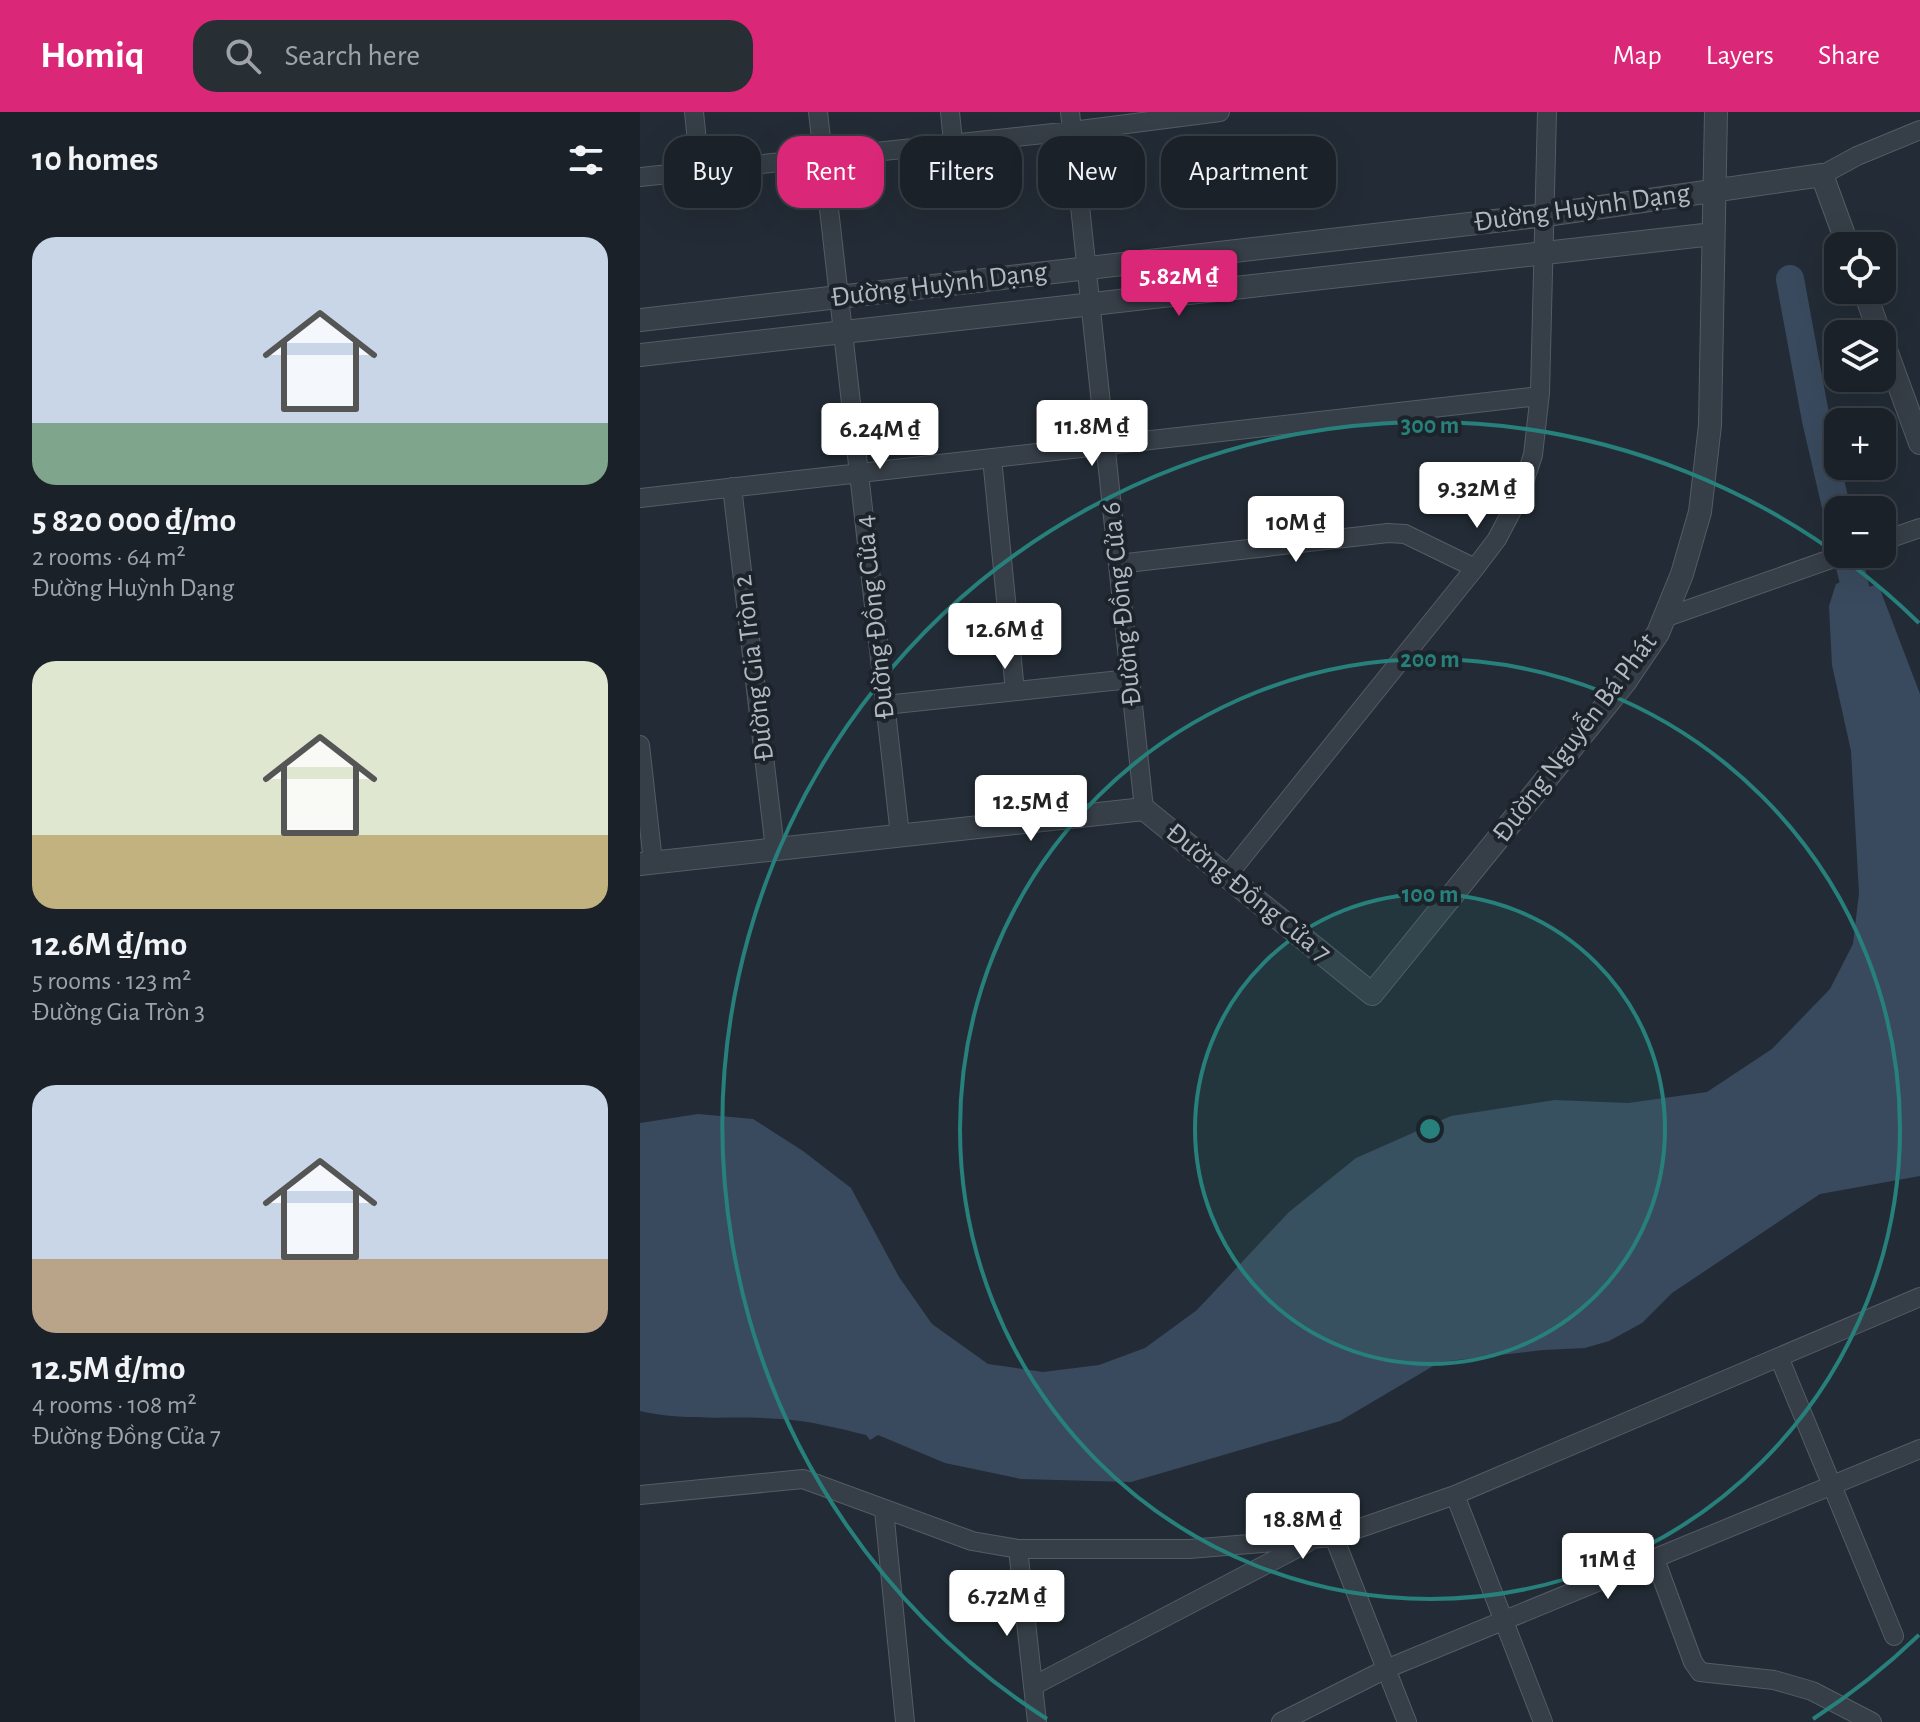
<!DOCTYPE html>
<meta charset="utf-8">
<style>
body{margin:0;font-family:"Alegreya Sans",sans-serif;background:#272e34;color:#f1f3f6;height:100vh;display:flex;flex-direction:column;font-size:30px;white-space:nowrap}
*{box-sizing:border-box;margin:0}
p{font-size:26px;color:#9fa3a8}
.icon{flex:none;width:44px;height:44px;fill:none;stroke:currentColor;stroke-width:2;stroke-linecap:round;stroke-linejoin:round}
.map{position:relative;flex:1;overflow:hidden}
.panel{display:flex;flex-direction:column;background:#1a2128;width:640px}
.panel>*{flex:none}
.hud{position:absolute;left:24px;top:24px;width:760px;height:72px;display:flex;gap:16px}
.tools{position:absolute;left:1184px;top:120px;display:grid;gap:16px}
.tools a{display:grid;place-items:center;width:72px;height:72px;border-radius:16px;background:#1a2128;box-shadow:0 8px 32px #0002,0 0 0 2px #383e45;font-size:40px}
.price{position:absolute;translate:-50% -68px;padding:0 18px;border-radius:8px;background:#fff;color:#222;font-size:26px;line-height:52px;filter:drop-shadow(0 2px 4px #0008)}
.price::after{content:'';position:absolute;left:50%;top:48px;width:24px;height:18px;margin-left:-12px;background:inherit;clip-path:polygon(0 0,100% 0,50% 100%)}
.price.active{background:#db2777;color:#fff}
ul{padding:0;list-style:none}
li{display:grid;align-content:center;gap:16px;height:424px;padding:0 32px}
li span{display:grid;place-items:center;height:248px;border-radius:24px;color:#555}
li>.icon{margin-inline-start:auto}
span .icon{width:144px;height:144px;fill:#fffc;stroke-width:1}
li b{font-size:34px}
h2{display:flex;justify-content:space-between;align-items:center;height:96px;padding:0 32px;font-size:34px}
.tag{padding:0 28px;border-radius:24px;background:#1a2128;box-shadow:0 8px 32px #0002,0 0 0 2px #383e45;font-size:28px;line-height:72px}
.tag.active{background:#db2777;color:#fff}
header{display:flex;align-items:center;gap:48px;box-sizing:border-box;height:112px;padding:0 40px;background:#db2777;color:#fff}
header strong{font-size:38px}
nav{display:flex;gap:44px;margin-inline-start:auto;font-size:28px}
.search{width:560px;height:72px;background:#272e34;display:flex;align-items:center;gap:20px;box-sizing:border-box;padding:0 28px;border-radius:24px;color:#9fa3a8;font-size:30px}
main{display:flex;flex:1;min-height:0}
.map>svg:first-child{display:block}
.water{fill:#3a4a5e}
.lines{fill:none;stroke-linecap:round;stroke-linejoin:round}
.river{stroke:#3a4a5e;stroke-width:28}
.minor-casing{stroke:#545c64;stroke-width:20}
.tertiary-casing{stroke:#545c64;stroke-width:24}
.minor{stroke:#363e47;stroke-width:18}
.tertiary{stroke:#363e47;stroke-width:22}
.ring{fill:none;stroke:#27807b;stroke-width:4}
.labels{text-anchor:middle;dominant-baseline:central;stroke-width:8;stroke-linejoin:round;paint-order:stroke}
.street-label{font-size:28px;fill:#b1b9c3;stroke:#1c232b}
.centre{fill:#27807b;stroke:#1c232b;stroke-width:4}
.ring-label{font-size:24px;text-anchor:middle;font-weight:bold;fill:#27807b;stroke:#1c232b;stroke-width:8;stroke-linejoin:round;paint-order:stroke}
</style>
<header>
<strong>Homiq</strong>
<div class="search"><svg class="icon" aria-label="search" viewBox="0 0 24 24"><circle cx="10" cy="10" r="6"/><path d="M15 15l6 6"/></svg>Search here</div>
<nav><a>Map</a><a>Layers</a><a>Share</a></nav>
</header>
<main>
<section class="panel">
<h2>10 homes<svg class="icon" aria-label="filters" viewBox="0 0 24 24"><path d="M4 7h16M4 17h16"/><circle cx="9" cy="7" r="2"/><circle cx="15" cy="17" r="2"/></svg></h2>
<ul>
<li><span style="background:linear-gradient(#c9d6e8 75%,#7fa58c 0)"><svg class="icon" aria-label="home" viewBox="0 0 24 24"><path d="M3 11l9-7 9 7M6 9v11h12V9"/></svg></span><div><b>5 820 000 ₫/mo</b><p>2 rooms · 64 m²</p><p>Đường Huỳnh Dạng</p></div></li>
<li><span style="background:linear-gradient(#dfe7d0 70%,#c2b280 0)"><svg class="icon" aria-label="home" viewBox="0 0 24 24"><path d="M3 11l9-7 9 7M6 9v11h12V9"/></svg></span><div><b>12.6M ₫/mo</b><p>5 rooms · 123 m²</p><p>Đường Gia Tròn 3</p></div></li>
<li><span style="background:linear-gradient(#c9d6e8 70%,#b9a48a 0)"><svg class="icon" aria-label="home" viewBox="0 0 24 24"><path d="M3 11l9-7 9 7M6 9v11h12V9"/></svg></span><div><b>12.5M ₫/mo</b><p>4 rooms · 108 m²</p><p>Đường Đồng Cửa 7</p></div></li>
</ul>
</section>
<div class="map">
<svg width="1280" height="1610" viewBox="0 0 1280 1610">
<rect width="100%" height="100%" fill="#232c36"/>
<!-- water -->
<path class="water" d="M1217 463 1229 475 1238 472 1280 582V1064L1180 1082 1032 1181 1002 1211 969 1229 945 1236 903 1238 800 1250 700 1309 491 1370 381 1367 305 1351 238 1323 230 1328 226 1323C198 1316 170 1309 141 1307 94 1303 47 1310 0 1299V1011L58 1002 113 1007 163 1039 211 1076 259 1165 292 1212 348 1252 403 1260 459 1253 505 1236 557 1198 649 1100 716 1046 811 1004 915 988 988 991 1067 980 1132 937 1190 877 1213 832 1219 781 1211 639 1192 553 1189 494 1196 472Z"/>
<g class="lines">
<!-- river -->
<path class="river" d="M1150 167 1176 308 1198 403
M1207 442 1221 499"/>
<!-- minor casing -->
<g class="minor-casing">
<path id="minor" d="M54 0 60 59
M178 0 260 723
M310 0 313 30
M430 0 504 697
M1182 63 1217 44 1280 18
M0 65 432 19 580 0
M352 346 375 579
M92 375 135 737
M0 386 899 284
M1242 429 1280 416
M478 452 748 421 765 422 835 456
M1024 506 1205 442
M245 593 490 567
M0 633 13 750
M587 764 835 456 857 427 879 385 893 343 900 281 907 0
M1139 1245 1254 1524
M0 1383 163 1367 332 1429 378 1437H549L694 1425 815 1383 1280 1185
M815 1383 903 1610
M244 1398 265 1610
M694 1425 767 1610
M378 1437 397 1610
M1015 1447 1053 1550 1060 1560 1134 1568 1172 1579 1232 1610
M393 1574 667 1431
M641 1610 746 1557 1280 1337"/>
</g>
<!-- tertiary casing -->
<g class="tertiary-casing">
<path id="tertiary" d="M1224 178 1240 222
M0 208 906 103 1182 63 1208 134
M1242 227 1280 331
M0 243 1073 122
M0 752 504 697 732 882 985 570 1018 521 1042 462 1060 400 1070 313 1076 0"/>
</g>
<!-- minor -->
<use href="#minor" class="minor"/>
<!-- tertiary -->
<use href="#tertiary" class="tertiary"/>
</g>
<!-- distance rings -->
<circle cx="790" cy="1017" r="235" fill="#27807b" fill-opacity=".12"/>
<g class="ring">
<circle cx="790" cy="1017" r="235"/>
<circle cx="790" cy="1017" r="470"/>
<path d="M1279 1523A704 704 0 0 1 1173 1607M407 1607A704 704 0 1 1 1279 511"/>
</g>
<g class="labels">
<!-- street labels -->
<g class="street-label">
<text transform="translate(942 96) rotate(-8)">Đường Huỳnh Dạng</text>
<text transform="translate(299 173) rotate(-7)">Đường Huỳnh Dạng</text>
<text transform="translate(482 492) rotate(-96)">Đường Đồng Cửa 6</text>
<text transform="translate(235 505) rotate(-96)">Đường Đồng Cửa 4</text>
<text transform="translate(114 556) rotate(-97)">Đường Gia Tròn 2</text>
<text transform="translate(935 626) rotate(-53)">Đường Nguyễn Bá Phát</text>
<text transform="translate(608 781) rotate(39)">Đường Đồng Cửa 7</text>
</g>
</g>
<circle cx="790" cy="1017" r="12" class="centre"/>
<g class="ring-label">
<text x="790" y="321">300 m</text>
<text x="790" y="555">200 m</text>
<text x="790" y="790">100 m</text>
</g>
</svg>
<div class="tools">
<a><svg class="icon" aria-label="locate" viewBox="0 0 24 24"><circle cx="12" cy="12" r="6"/><path d="M12 2v4M12 18v4M2 12h4M18 12h4"/></svg></a>
<a><svg class="icon" aria-label="layers" viewBox="0 0 24 24"><path d="M12 4l9 5-9 5-9-5zM3 14l9 5 9-5"/></svg></a>
<a>+</a>
<a>−</a>
</div>
<b class="price active" style="left:539px;top:206px">5.82M ₫</b>
<b class="price" style="left:452px;top:356px">11.8M ₫</b>
<b class="price" style="left:240px;top:359px">6.24M ₫</b>
<b class="price" style="left:837px;top:418px">9.32M ₫</b>
<b class="price" style="left:656px;top:452px">10M ₫</b>
<b class="price" style="left:365px;top:559px">12.6M ₫</b>
<b class="price" style="left:391px;top:731px">12.5M ₫</b>
<b class="price" style="left:663px;top:1449px">18.8M ₫</b>
<b class="price" style="left:968px;top:1489px">11M ₫</b>
<b class="price" style="left:367px;top:1526px">6.72M ₫</b>
<div class="hud">
<a class="tag">Buy</a>
<a class="tag active">Rent</a>
<a class="tag">Filters</a>
<a class="tag">New</a>
<a class="tag">Apartment</a>
</div>
</div>
</main>
